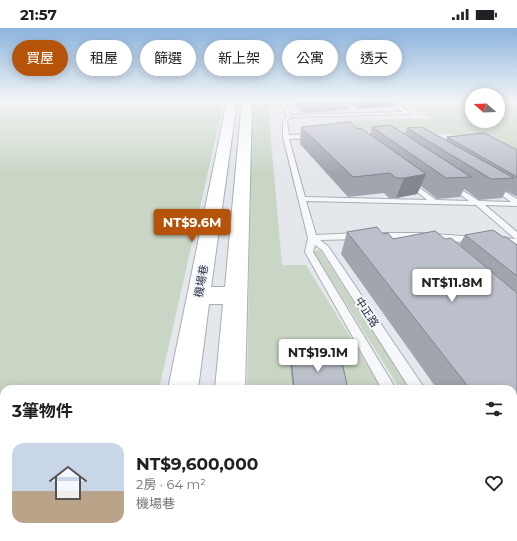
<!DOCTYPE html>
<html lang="zh-TW">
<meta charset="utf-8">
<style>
body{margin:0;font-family:Montserrat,"Noto Sans TC",sans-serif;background:#f2f2f2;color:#202124;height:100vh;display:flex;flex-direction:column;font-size:15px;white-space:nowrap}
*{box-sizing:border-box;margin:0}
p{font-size:13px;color:#757577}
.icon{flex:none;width:22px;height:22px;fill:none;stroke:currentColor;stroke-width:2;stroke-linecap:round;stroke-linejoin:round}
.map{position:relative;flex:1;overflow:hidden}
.side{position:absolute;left:0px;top:357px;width:517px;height:156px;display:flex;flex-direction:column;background:#fff;border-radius:12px 12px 0 0;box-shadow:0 2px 10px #0003}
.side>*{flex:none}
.top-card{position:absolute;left:12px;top:12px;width:493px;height:36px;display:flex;gap:8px}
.needle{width:26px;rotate:289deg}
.fabs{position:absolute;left:465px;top:60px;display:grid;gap:8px}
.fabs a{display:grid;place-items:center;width:40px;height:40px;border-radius:50%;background:#fff;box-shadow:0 2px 10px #0003;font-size:20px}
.price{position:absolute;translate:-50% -34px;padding:0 9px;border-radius:4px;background:#fff;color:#222;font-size:13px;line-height:26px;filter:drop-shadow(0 1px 2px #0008)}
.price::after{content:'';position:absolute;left:50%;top:24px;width:12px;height:9px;margin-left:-6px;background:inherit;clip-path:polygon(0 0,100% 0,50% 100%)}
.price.on{background:#b45309;color:#fff}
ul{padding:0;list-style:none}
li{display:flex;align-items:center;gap:12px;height:100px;padding:0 12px}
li+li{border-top:1px solid #e0e0e0}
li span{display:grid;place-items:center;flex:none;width:112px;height:80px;border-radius:12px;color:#555}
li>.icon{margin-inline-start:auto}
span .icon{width:48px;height:48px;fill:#fffc;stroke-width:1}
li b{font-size:17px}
h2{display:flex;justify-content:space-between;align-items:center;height:48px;padding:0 12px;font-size:17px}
.pill{padding:0 14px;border-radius:18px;background:#fff;box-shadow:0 2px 10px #0003;font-size:14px;line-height:36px}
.pill.on{background:#b45309;color:#fff}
.status{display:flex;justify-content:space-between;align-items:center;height:28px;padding:0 20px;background:#fff;direction:ltr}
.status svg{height:11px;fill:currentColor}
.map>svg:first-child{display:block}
.green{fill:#c9d6c5}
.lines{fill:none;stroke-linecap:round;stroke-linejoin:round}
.lane-casing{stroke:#a9aeb7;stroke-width:2}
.street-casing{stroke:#a9aeb7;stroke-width:2}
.secondary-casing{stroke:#a9aeb7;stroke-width:2}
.primary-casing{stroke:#a3abb8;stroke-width:2}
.lane{fill:#f7f8fa;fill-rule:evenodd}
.street{fill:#f7f8fa;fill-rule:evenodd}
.secondary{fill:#fff;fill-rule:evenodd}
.primary{fill:#fff;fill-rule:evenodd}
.wall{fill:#a1a5ae}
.shaded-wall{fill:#83868d}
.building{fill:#bbc0ca;stroke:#83868d}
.labels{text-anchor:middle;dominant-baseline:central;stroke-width:4;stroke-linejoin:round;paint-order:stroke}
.street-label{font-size:11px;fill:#2b3445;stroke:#f4f6f9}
</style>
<div class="status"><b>21:57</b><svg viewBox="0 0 49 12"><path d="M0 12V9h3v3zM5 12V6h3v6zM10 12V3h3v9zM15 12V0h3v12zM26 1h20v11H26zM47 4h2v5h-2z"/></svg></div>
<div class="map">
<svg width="517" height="513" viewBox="0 0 517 513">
<rect width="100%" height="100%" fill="#e4e7ec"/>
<!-- green -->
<path class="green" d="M0 73H224L159 361H4V413H0Z
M252 73H277L279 79H268L282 237H306L382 361H247Z
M403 73H472V93H498V73H517V138L458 106H402L398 103 342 104 335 93 387 92 386 91H432Z
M320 222 410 361H400L313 223Z
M513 437H517V513H273L272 509H513Z"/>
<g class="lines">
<!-- lane casing -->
<g class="lane-casing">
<path id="lane" d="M279 73H283L291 87 403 84 390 73H395L410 85 408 86 290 89 287 93 289 107 314 106 317 108 314 110 289 111 305 169 427 172 407 155V153L409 152 436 172 469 173 450 159 449 158 452 156 479 173 511 174 492 160V158L494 157 517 171V178L485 177 517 204V211L514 210 476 177 306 173 316 207 359 205 363 208 359 211 320 212 328 218 425 361H410L322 222 315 217 313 224 396 361H382L305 224 308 210 283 109V93L287 88Z
M377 205H421L477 209 481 212 477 215 421 211 374 210 373 208 374 206Z
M501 210 517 211V217L498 215 497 213Z
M513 401H517V415H513Z"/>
</g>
<!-- street casing -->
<g class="street-casing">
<path id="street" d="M513 451H517V485H513Z
M146 509H184L182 513H144Z"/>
</g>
<!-- secondary casing -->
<g class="secondary-casing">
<path id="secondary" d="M227 73H237L211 259H225L242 73H252L245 361H215L223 276H209L198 361H168Z
M123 509H163L162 513H122Z
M199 509H239V513H199Z"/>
</g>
<!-- primary casing -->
<g class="primary-casing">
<path id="primary" d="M0 467 4 469V507L0 505Z
M37 509H85L87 513H39Z"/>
</g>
<!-- lane -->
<use href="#lane" class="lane"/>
<!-- street -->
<use href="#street" class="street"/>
<!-- secondary -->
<use href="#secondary" class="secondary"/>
<!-- primary -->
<use href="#primary" class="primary"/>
</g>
<!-- wall -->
<path class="wall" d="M291 73H394L393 78 359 81 350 75 348 82 304 85Z
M301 99 358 101 370 107 372 99 405 106 407 100 446 112 447 109 517 122V168H516L506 163 502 170 479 172 464 161 460 169 437 171 421 158 417 166 396 170H389L384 165 348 169 300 116Z
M347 204 383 206 393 211H445L459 217 465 207 503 209 517 217V381L513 382V361H437L341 226Z
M291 329 348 361H293L290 335Z"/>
<!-- shaded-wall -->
<path class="shaded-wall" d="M360 73H394L393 78 359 81Z
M426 146 417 166 396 170 404 150Z
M517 372V381L513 382V374Z"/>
<!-- building -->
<path class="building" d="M350 94 358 101 361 100 426 146 404 150H396L390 145 353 149 301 99Z
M389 97 395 100 471 149 446 150 372 99Z
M422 99 514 150 491 151 407 100Z
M484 105 517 122V149L447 109Z
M377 199 383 206 388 205 393 211 435 203 445 211 451 210 517 265V372L513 374V361H470L347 204Z
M493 202 503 209H506L517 217V248L465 207Z
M291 329 341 330 348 361H294Z"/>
<!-- sky -->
<linearGradient id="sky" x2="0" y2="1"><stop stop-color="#8bb4dd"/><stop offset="0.5" stop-color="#f3f4f6"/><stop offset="1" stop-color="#f3f4f6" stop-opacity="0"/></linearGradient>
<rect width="517" height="145" fill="url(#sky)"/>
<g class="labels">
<!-- street labels -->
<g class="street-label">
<text transform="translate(201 253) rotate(-80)">機場巷</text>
<text transform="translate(367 284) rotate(57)">中正路</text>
</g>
</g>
</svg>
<div class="fabs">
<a><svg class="needle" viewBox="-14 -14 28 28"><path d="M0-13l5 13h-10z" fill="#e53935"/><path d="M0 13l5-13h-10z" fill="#757577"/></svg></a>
</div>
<b class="price on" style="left:192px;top:215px">NT$9.6M</b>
<b class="price" style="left:452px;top:275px">NT$11.8M</b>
<b class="price" style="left:318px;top:345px">NT$19.1M</b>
<div class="top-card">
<a class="pill on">買屋</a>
<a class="pill">租屋</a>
<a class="pill">篩選</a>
<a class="pill">新上架</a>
<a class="pill">公寓</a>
<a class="pill">透天</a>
</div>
<section class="side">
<h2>3筆物件<svg class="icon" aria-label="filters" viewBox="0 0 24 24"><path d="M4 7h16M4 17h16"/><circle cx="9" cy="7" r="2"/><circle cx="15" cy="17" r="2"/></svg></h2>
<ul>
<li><span style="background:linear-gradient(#c9d6e8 60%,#b9a48a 0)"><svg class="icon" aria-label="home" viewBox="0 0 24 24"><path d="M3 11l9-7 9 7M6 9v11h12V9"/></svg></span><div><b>NT$9,600,000</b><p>2房 · 64 m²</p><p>機場巷</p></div><svg class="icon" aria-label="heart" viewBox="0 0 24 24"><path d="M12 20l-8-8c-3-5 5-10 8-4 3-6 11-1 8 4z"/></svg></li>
</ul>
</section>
</div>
